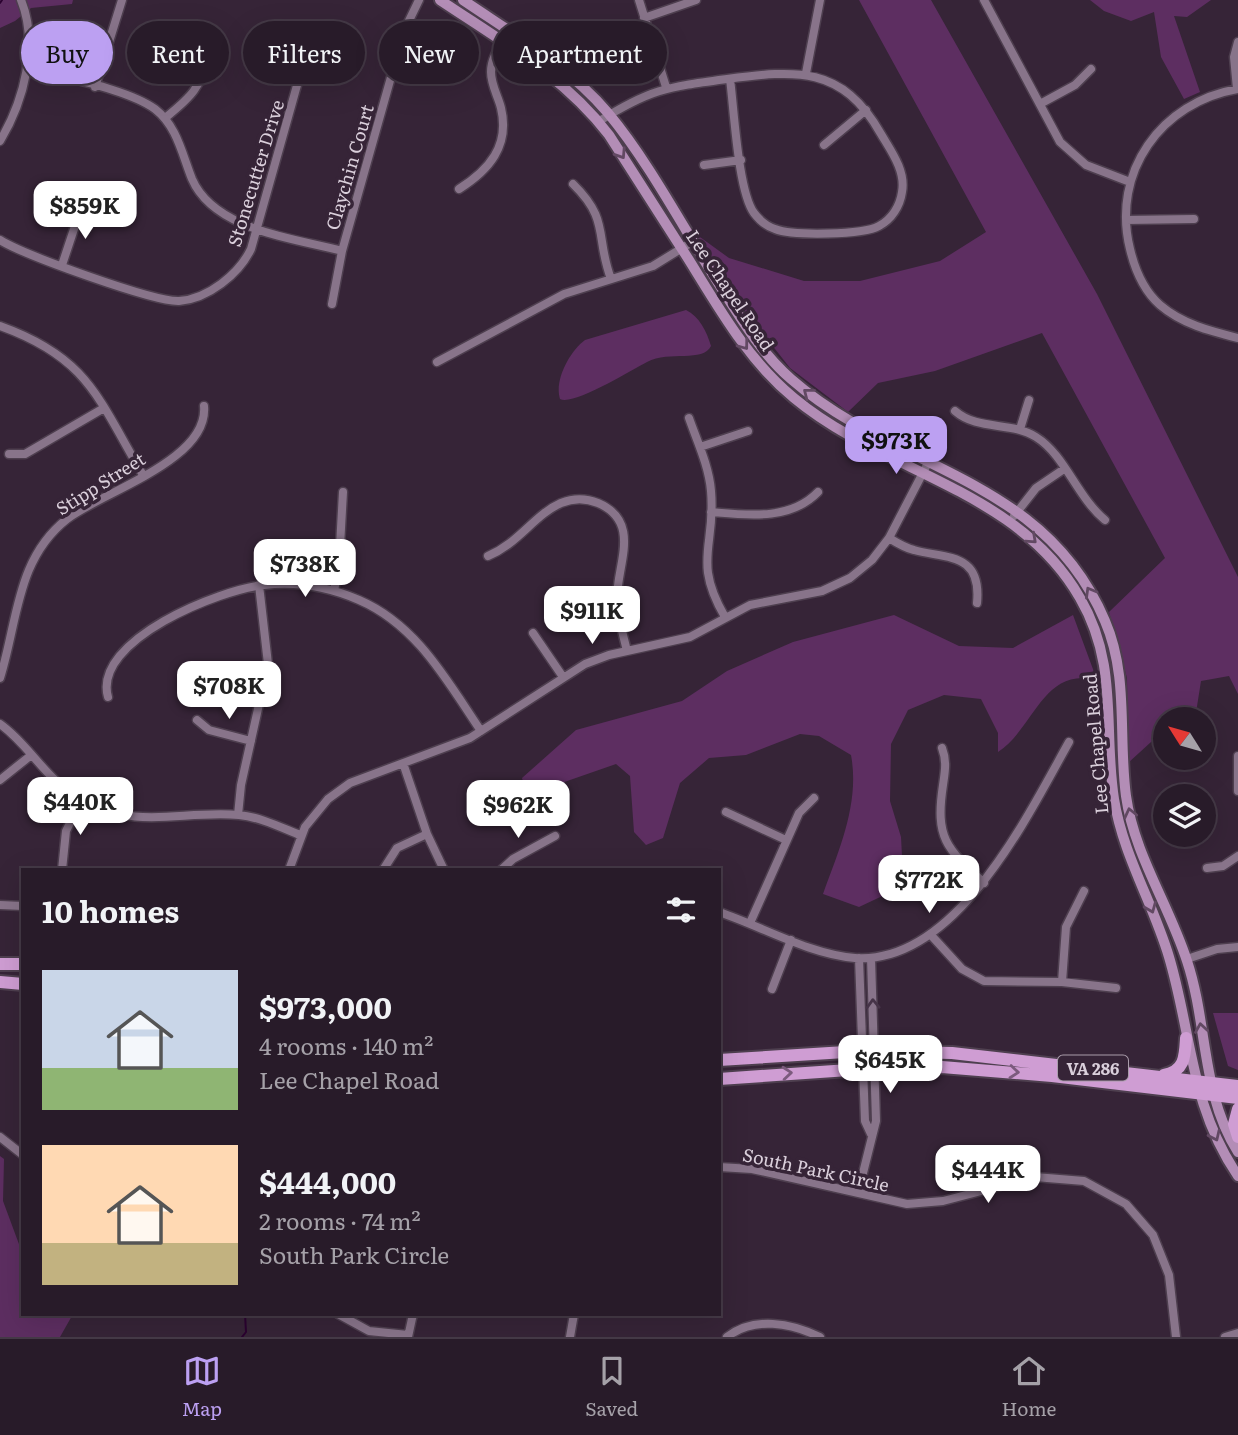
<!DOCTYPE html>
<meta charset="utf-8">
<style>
body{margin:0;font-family:Literata,serif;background:#342835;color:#f1f3f6;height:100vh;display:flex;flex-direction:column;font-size:26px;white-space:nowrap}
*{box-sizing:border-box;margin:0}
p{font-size:23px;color:#a5a1a8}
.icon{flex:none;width:38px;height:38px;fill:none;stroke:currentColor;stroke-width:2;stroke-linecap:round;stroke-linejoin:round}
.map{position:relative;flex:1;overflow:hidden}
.panel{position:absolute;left:21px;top:868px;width:700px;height:448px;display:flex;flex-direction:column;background:#281b29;border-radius:0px;box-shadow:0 7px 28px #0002,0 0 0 2px #443946}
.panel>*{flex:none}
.guide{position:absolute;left:21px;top:21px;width:700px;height:63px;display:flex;gap:14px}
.needle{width:46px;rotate:307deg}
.tools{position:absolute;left:1153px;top:707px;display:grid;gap:14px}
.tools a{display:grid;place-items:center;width:63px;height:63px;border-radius:50%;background:#281b29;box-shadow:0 7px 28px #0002,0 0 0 2px #443946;font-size:35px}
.price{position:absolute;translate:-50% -60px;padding:0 16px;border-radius:14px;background:#fff;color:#222;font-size:23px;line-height:46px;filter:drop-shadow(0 2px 4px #0008)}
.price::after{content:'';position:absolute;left:50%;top:42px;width:21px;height:16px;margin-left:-10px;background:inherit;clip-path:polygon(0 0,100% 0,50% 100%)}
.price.current{background:#bca0f2;color:#111}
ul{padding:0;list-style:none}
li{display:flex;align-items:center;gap:21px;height:175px;padding:0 21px}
li span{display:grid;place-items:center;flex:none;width:196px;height:140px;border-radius:0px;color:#555}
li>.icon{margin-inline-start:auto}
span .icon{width:84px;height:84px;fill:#fffc;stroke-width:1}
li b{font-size:30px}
h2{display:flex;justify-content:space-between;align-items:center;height:84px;padding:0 21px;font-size:30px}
.tag{padding:0 24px;border-radius:32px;background:#281b29;box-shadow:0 7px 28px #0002,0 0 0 2px #443946;font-size:24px;line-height:63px}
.tag.current{background:#bca0f2;color:#111}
.tab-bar{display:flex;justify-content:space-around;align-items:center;height:98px;border-top:2px solid #443946;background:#281b29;font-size:19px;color:#a5a1a8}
.tab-bar a{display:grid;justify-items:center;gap:4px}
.tab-bar .current{color:#bca0f2}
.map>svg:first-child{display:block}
.green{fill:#5d2e61}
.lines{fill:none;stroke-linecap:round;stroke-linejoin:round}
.stream{stroke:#2b0230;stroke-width:2}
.minor-casing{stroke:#4e3f4f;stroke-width:11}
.major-casing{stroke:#4e3f4f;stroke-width:14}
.highway-casing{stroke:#4e3f4f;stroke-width:16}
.minor{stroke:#88748a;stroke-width:8}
.major{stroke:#b38db6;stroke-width:10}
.highway{stroke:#cf9dd3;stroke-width:12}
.oneway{stroke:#624963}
.oneway2{stroke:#463448}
.oneway3{stroke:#7b5a7d}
.labels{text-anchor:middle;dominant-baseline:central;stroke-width:7;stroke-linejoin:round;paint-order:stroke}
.shield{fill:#362437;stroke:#a99caa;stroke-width:2}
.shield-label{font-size:16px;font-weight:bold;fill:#dacfdb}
.street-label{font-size:18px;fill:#dacfdb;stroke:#362437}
</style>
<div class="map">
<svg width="1238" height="1337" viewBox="0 0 1238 1337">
<rect width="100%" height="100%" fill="#362437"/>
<!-- green -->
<path class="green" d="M0 0H73L72 4 31 8 15 21 0 28Z
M859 0H931L1097 294 1238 577V694L1229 676 1201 681 1195 719H1166L1165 735 1162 732 1128 763 1127 678 1109 612 1165 558 1042 333 935 371 878 383 848 412 790 368 734 297 682 224 729 258 804 281H860L940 261 986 232Z
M1090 0H1211L1187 17 1174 16 1200 92 1184 99 1161 57 1154 12 1131 21 1104 11Z
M686 310C699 316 707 332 711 346 703 363 670 350 647 362 631 370 574 406 560 399 554 380 570 351 585 340Z
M894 615 959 646 1013 648 1073 615 1097 680C1043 666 1034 729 998 752V733L981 699 944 695 908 710 891 744 890 801 901 837 903 875 893 891 859 907 823 894C839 850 860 803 851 755L819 736 800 734 746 755 709 758 680 783 663 838 646 845 634 832 630 776 616 764 527 795 522 778 576 730 682 701 727 671 793 642Z
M1213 1013H1238V1070L1228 1066Z
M0 1156 4 1159 3 1201 23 1255V1314H73L60 1337H0Z"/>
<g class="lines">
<!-- stream -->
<path class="stream" d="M0 3 2 0
M242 1337 246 1332 245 1314"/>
<!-- minor casing -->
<g class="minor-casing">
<path id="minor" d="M639 0 666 87
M984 0 1060 142 1086 165 1130 182
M644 18 696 0
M27 67C61 77 128 89 155 109 177 126 182 154 192 179 214 230 293 238 342 251
M806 73 820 0
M95 87 122 0
M1237 89 1234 57 1238 42
M1238 89C1161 102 1111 172 1130 249 1135 270 1144 291 1160 305 1182 324 1210 331 1238 338
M1040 104 1075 85 1091 69
M165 118C186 101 207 85 203 55
M598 122C650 89 667 87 727 79 796 70 842 65 881 134 891 151 906 171 902 192 900 206 892 219 879 226 863 235 793 236 775 229 766 226 760 221 754 213 738 191 734 109 730 79
M0 141C24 101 39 44 21 0
M824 145 866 110
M704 165 741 160
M573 184C610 220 595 236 611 279
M459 189C489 170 510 146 501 108 498 96 491 85 491 72 491 58 499 48 506 37
M1126 220 1194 219
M0 240C24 255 154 302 179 301 208 299 239 274 251 249L310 39
M62 265 81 208
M332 304 342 251 404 31 419 0
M0 326C89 358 98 399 143 475
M437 362 564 294 653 266 692 242
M955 411C978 431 1011 421 1036 437 1065 455 1077 497 1105 520
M689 418C697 441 709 466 711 491 716 547 692 560 725 617
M1020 429 1029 400
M700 447 748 431
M9 454H25L104 408
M711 512C747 515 790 521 818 492
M1014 516 1036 488 1064 469
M889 538C897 543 905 548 914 550 946 559 982 552 977 603
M488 556C519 543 534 515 561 503 573 498 586 498 598 503 642 522 617 564 617 598 617 615 623 634 627 651
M334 591 339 564 343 492
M533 633 563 677
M0 678C18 621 16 559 67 519 104 491 209 460 204 406
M108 697C92 640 221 589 264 585 297 581 329 587 359 600 417 625 447 681 481 731
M197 720 209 730 251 741
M0 724C30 745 45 780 82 800 140 831 180 810 239 815 260 817 280 827 300 835
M942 748C947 761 945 771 943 785 935 838 946 848 984 883
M1238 756V791
M403 763 427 834 444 870
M0 780 30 756
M726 812 786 840
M238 815 241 785 268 664 259 585
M1207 868 1223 866 1238 856
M62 870 66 831 82 799
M289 870 305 827 328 799 350 783 470 738 585 664 609 655 690 637 750 605 822 591 850 578 872 560 889 538 929 461
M383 870 397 848 427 834
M501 870 513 859 555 836
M0 905 23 906
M719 912C763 927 809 954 855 958 956 965 1028 815 1069 742
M750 923 799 813 814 798
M930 934 962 969 984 981 1062 982 1116 988
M859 958 865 1121 871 1134
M1187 959 1217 949 1238 947
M1062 982 1066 927 1084 891
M772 989 791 940
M0 1137 23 1155
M719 1167 752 1169 907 1204 943 1201 1035 1177 1084 1181 1126 1204 1153 1235 1169 1275 1176 1337
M858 1193 876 1121 871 958
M338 1314 369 1331 408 1335
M408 1337 413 1314
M570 1337 574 1314
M727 1337C754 1316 791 1323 820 1337
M1225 1337 1238 1333"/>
</g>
<!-- major casing -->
<g class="major-casing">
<path id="major" d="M440 0C501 41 564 76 609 135 636 177 662 218 689 260 720 310 748 360 794 398 884 473 1018 489 1080 598 1119 665 1103 727 1114 799 1123 855 1153 903 1169 957 1192 1034 1190 1106 1238 1176
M463 0C513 34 568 66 608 113 649 162 685 231 720 286 741 319 761 353 791 379 896 471 1044 476 1105 621 1129 676 1118 737 1126 796 1134 854 1169 905 1187 961 1208 1024 1201 1094 1238 1152"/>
</g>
<!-- highway casing -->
<g class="highway-casing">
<path id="highway" d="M0 964H23
M0 982 23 984
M719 1060 861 1051 952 1053 1238 1086
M1164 1075C1185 1071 1185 1056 1186 1038
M719 1079 863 1069 942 1067 1052 1076 1238 1098
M1238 1109 1234 1124 1238 1137"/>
</g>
<!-- minor -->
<use href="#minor" class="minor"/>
<!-- major -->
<use href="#major" class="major"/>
<!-- highway -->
<use href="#highway" class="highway"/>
</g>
<!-- one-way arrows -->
<defs><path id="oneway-chevron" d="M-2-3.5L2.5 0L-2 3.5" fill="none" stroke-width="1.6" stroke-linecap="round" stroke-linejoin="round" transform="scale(1.75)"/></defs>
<g class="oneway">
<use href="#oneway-chevron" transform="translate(621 154) rotate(57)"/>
<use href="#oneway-chevron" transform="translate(744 345) rotate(53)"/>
<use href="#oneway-chevron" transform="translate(808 393) rotate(-142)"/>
<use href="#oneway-chevron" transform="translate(1032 539) rotate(42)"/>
<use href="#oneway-chevron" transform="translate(1090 592) rotate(-120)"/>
<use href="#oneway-chevron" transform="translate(1130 813) rotate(-103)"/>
<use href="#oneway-chevron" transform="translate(1151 908) rotate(68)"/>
<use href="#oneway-chevron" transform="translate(1201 1028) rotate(-99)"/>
<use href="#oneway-chevron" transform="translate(1215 1136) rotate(65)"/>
</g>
<use class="oneway2" href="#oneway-chevron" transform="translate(873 1004) rotate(-92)"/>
<g class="oneway3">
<use href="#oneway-chevron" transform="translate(1014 1072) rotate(5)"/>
<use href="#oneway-chevron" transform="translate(787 1073) rotate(-5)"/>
</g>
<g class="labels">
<!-- shield labels -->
<rect class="shield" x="1058" y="1055.5" width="70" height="25" rx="5"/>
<g class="shield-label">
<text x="1093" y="1068">VA 286</text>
</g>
<!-- street labels -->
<g class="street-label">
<text transform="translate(349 167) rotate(-74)">Claychin Court</text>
<text transform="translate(255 173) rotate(-73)">Stonecutter Drive</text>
<text transform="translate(731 290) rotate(56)">Lee Chapel Road</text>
<text transform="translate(100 483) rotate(-32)">Stipp Street</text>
<text transform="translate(1095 744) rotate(-95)">Lee Chapel Road</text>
<text transform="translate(816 1169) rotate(12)">South Park Circle</text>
</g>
</g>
</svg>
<div class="tools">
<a><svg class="needle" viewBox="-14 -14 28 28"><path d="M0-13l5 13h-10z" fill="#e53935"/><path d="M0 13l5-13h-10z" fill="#a5a1a8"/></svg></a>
<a><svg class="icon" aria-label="layers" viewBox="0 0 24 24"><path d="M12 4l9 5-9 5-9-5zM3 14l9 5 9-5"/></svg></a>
</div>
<b class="price" style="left:85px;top:241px">$859K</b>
<b class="price current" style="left:896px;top:476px">$973K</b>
<b class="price" style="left:305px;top:599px">$738K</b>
<b class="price" style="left:592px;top:646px">$911K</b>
<b class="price" style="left:229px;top:721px">$708K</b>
<b class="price" style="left:80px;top:837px">$440K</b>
<b class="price" style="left:518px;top:840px">$962K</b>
<b class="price" style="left:929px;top:915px">$772K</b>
<b class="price" style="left:890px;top:1095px">$645K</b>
<b class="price" style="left:988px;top:1205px">$444K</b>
<div class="guide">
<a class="tag current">Buy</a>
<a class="tag">Rent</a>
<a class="tag">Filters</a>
<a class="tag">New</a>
<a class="tag">Apartment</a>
</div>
<section class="panel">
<h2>10 homes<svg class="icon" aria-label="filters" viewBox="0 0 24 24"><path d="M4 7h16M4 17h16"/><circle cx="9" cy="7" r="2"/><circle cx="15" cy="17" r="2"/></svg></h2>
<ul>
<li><span style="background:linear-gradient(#c9d6e8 70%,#8fb573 0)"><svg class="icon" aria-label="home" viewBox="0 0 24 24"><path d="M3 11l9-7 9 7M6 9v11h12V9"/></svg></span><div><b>$973,000</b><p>4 rooms · 140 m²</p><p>Lee Chapel Road</p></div></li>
<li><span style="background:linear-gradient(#ffd9b3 70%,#c2b280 0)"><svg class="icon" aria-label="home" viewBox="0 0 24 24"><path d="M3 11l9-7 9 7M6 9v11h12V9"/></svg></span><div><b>$444,000</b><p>2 rooms · 74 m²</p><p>South Park Circle</p></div></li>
</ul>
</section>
</div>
<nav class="tab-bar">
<a class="current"><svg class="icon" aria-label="map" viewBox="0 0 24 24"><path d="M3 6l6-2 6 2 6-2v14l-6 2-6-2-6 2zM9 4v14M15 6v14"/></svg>Map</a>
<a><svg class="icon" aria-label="saved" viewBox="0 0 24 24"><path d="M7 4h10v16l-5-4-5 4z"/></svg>Saved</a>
<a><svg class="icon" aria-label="home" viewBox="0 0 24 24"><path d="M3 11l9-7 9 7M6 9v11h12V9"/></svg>Home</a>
</nav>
